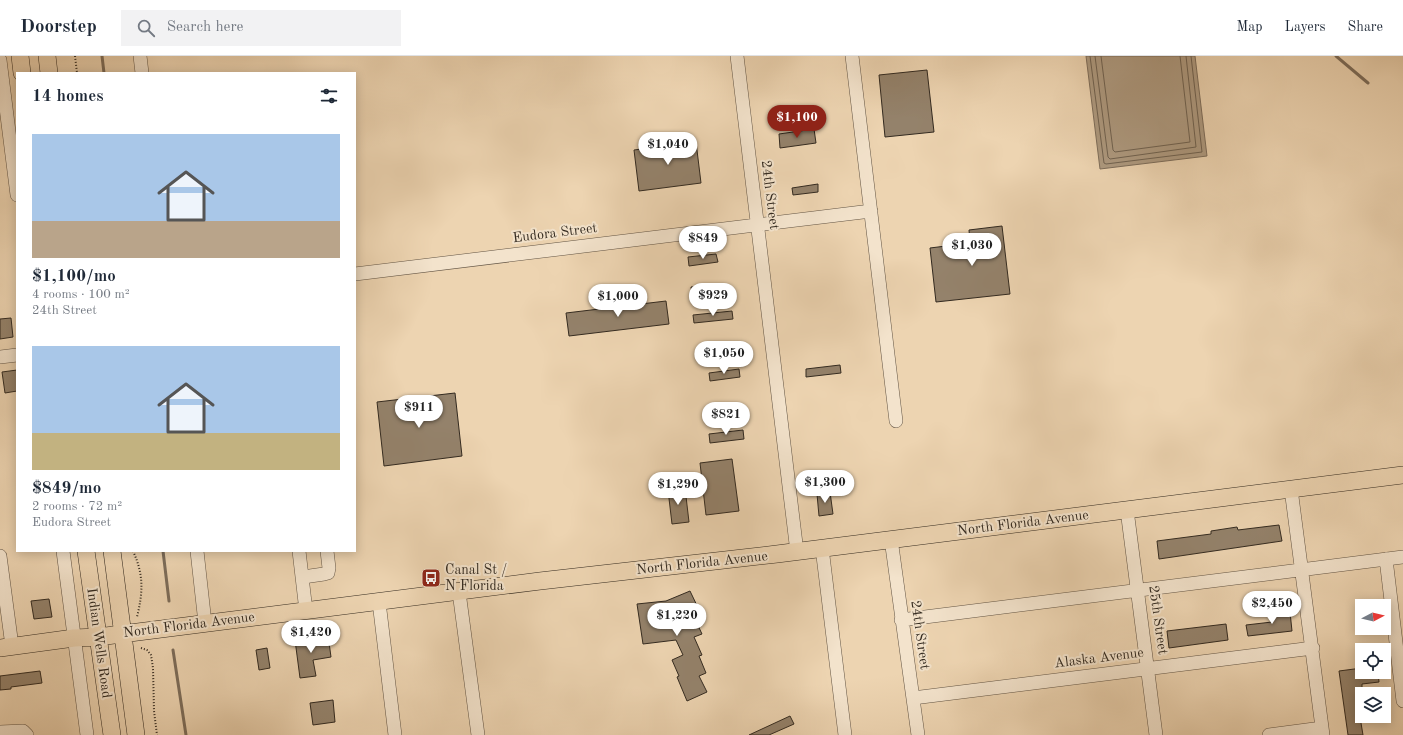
<!DOCTYPE html>
<meta charset="utf-8">
<style>
body{margin:0;font-family:"Old Standard TT",serif;background:#f2f2f3;color:#1f2937;height:100vh;display:flex;flex-direction:column;font-size:15px;white-space:nowrap}
*{box-sizing:border-box;margin:0}
p{font-size:13px;color:#747a83}
.icon{flex:none;width:22px;height:22px;fill:none;stroke:currentColor;stroke-width:2;stroke-linecap:round;stroke-linejoin:round}
.map{position:relative;flex:1;overflow:hidden}
.side{position:absolute;left:16px;top:16px;width:340px;height:480px;display:flex;flex-direction:column;background:#fff;border-radius:0px;box-shadow:0 2px 10px #0003}
.side>*{flex:none}
.needle{width:26px;rotate:83deg}
.buttons{position:absolute;left:1355px;top:543px;display:grid;gap:8px}
.buttons a{display:grid;place-items:center;width:36px;height:36px;border-radius:0px;background:#fff;box-shadow:0 2px 10px #0003;font-size:20px}
.price{position:absolute;translate:-50% -34px;padding:0 9px;border-radius:14px;background:#fff;color:#222;font-size:13px;line-height:26px;filter:drop-shadow(0 1px 2px #0008)}
.price::after{content:'';position:absolute;left:50%;top:24px;width:12px;height:9px;margin-left:-6px;background:inherit;clip-path:polygon(0 0,100% 0,50% 100%)}
.price.on{background:#8f2418;color:#fff}
ul{padding:0;list-style:none}
li{display:grid;align-content:center;gap:8px;height:212px;padding:0 16px}
li span{display:grid;place-items:center;height:124px;border-radius:0px;color:#555}
li>.icon{margin-inline-start:auto}
span .icon{width:72px;height:72px;fill:#fffc;stroke-width:1}
li b{font-size:17px}
h2{display:flex;justify-content:space-between;align-items:center;height:48px;padding:0 16px;font-size:17px}
header{display:flex;align-items:center;gap:24px;box-sizing:border-box;height:56px;padding:0 20px;background:#fff;border-bottom:1px solid #e0e1e3}
header strong{font-size:19px}
nav{display:flex;gap:22px;margin-inline-start:auto;font-size:14px}
.search{width:280px;height:36px;background:#f2f2f3;display:flex;align-items:center;gap:10px;box-sizing:border-box;padding:0 14px;border-radius:0px;color:#747a83;font-size:15px}
.map>svg:first-child{display:block}
.water{fill:#ae9a80;stroke:#7d6d5a}
.lines{fill:none;stroke-linecap:round;stroke-linejoin:round}
.shore{stroke:#706250;stroke-width:1}
.stream{stroke:#7d6d5a;stroke-width:3}
.building{fill:#94826b;stroke:#332a20}
.minor-casing{stroke:#625444;stroke-width:14}
.major-casing{stroke:#332a20;stroke-width:18}
.path{stroke:#332a20;stroke-width:2;stroke-dasharray:1 2;stroke-linecap:butt}
.minor{stroke:#f3e3cc;stroke-width:13}
.major{stroke:#edd4b1;stroke-width:17}
.labels{text-anchor:middle;dominant-baseline:central;stroke-width:4;stroke-linejoin:round;paint-order:stroke}
.street-label{font-size:14px;fill:#332a20;stroke:#f3e3cc}
.poi-label{font-size:14px;fill:#332a20;stroke:#f3e3cc;text-anchor:start}
</style>
<header>
<strong>Doorstep</strong>
<div class="search"><svg class="icon" aria-label="search" viewBox="0 0 24 24"><circle cx="10" cy="10" r="6"/><path d="M15 15l6 6"/></svg>Search here</div>
<nav><a>Map</a><a>Layers</a><a>Share</a></nav>
</header>
<div class="map">
<svg width="1403" height="679" viewBox="0 0 1403 679">
<rect width="100%" height="100%" fill="#edd4b1"/>
<filter id="stains"><feTurbulence type="fractalNoise" baseFrequency=".005" numOctaves="4"/><feColorMatrix values="0 0 0 0 .2 0 0 0 0 .09 0 0 0 0 .02 0 0 0 .5 -.17"/></filter>
<radialGradient id="worn" r=".72"><stop offset=".6" stop-color="#630" stop-opacity="0"/><stop offset="1" stop-color="#630" stop-opacity=".3"/></radialGradient>
<!-- water -->
<path class="water" d="M1086 0H1195L1207 100 1100 113Z"/>
<g class="lines">
<!-- shore -->
<path class="shore" d="M1090 0 1104 107 1106 108 1202 96 1191 0
M1095 0 1108 101 1110 103 1196 91 1186 0
M1101 0 1113 94 1115 96 1190 86 1180 0"/>
<!-- stream -->
<path class="stream" d="M102 0 104 17
M1336 0 1368 27
M163 495 169 545
M173 594 186 679"/>
</g>
<!-- building -->
<path class="building" d="M927 14 934 76 885 81 879 19Z
M814 73 816 87 780 92 779 78Z
M696 86 701 127 639 135 634 94Z
M818 128V136L793 139 792 132Z
M1002 170 1010 238 936 246 930 192 970 187 969 174Z
M716 198 718 206 689 210 688 201Z
M720 228 721 237 692 240 691 231Z
M666 245 669 268 569 280 566 257Z
M732 255 733 263 694 267 693 259Z
M11 262 13 281 0 283V263Z
M840 309 841 317 806 321V313Z
M739 313 740 321 710 325 709 317Z
M17 314V335L5 337 2 316Z
M455 337 462 400 384 410 377 346Z
M743 374 744 383 710 387 709 378Z
M732 403 739 455 706 459 700 407Z
M685 432 689 466 672 468 668 434Z
M830 436 833 458 819 460 817 438Z
M1279 469 1282 485 1159 503 1157 485 1211 478V475L1237 471 1238 474Z
M690 535 701 558 694 561 702 578 694 581 702 599 699 600 706 617 699 620 707 636 687 645 677 621 679 620 672 604 683 599 676 584 643 588 637 548 666 545Z
M49 543 52 561 34 563 31 545Z
M1290 556 1292 575 1248 580 1246 569 1272 566 1271 558Z
M1226 568 1228 584 1169 592 1167 575Z
M328 579 331 601 313 604 316 620 300 622 295 584Z
M267 592 270 612 259 614 256 594Z
M1362 612V616H1378L1379 626 1362 628V661H1360L1363 679H1348L1339 615Z
M40 615 42 627 11 631V633L0 634V620Z
M333 644 335 666 313 669 310 647Z
M790 660 794 668 769 679H749Z"/>
<g class="lines">
<!-- minor casing -->
<g class="minor-casing">
<path id="minor" d="M140 0 142 17
M737 0 797 496
M852 0 896 365
M0 4 17 139
M355 218 871 155
M0 301 17 299
M1291 433 1323 679
M1127 454 1156 679
M891 483 918 679
M822 492 845 679
M63 495 87 679
M197 495 205 567
M299 495 306 555
M0 500 12 590
M1386 503 1403 645
M303 521 324 518 328 517 329 512 327 495
M459 536 478 679
M379 546 395 679
M901 564 1403 501
M913 642 1313 592
M0 676 23 675 27 679
M1269 679 1322 672"/>
</g>
<!-- major casing -->
<g class="major-casing">
<path id="major" d="M20 0 22 17
M47 0 49 17
M86 495 112 679
M112 495 136 679
M0 592 74 582 98 581 540 525 777 498 1403 419"/>
</g>
<!-- path -->
<path class="path" d="M75 0 77 17
M133 495C144 519 143 536 137 561
M141 592 147 594 151 599 153 612 154 655 157 679"/>
<!-- minor -->
<use href="#minor" class="minor"/>
<!-- major -->
<use href="#major" class="major"/>
</g>
<!-- icons -->
<defs>
<g id="bus-square" transform="scale(1)"><rect x="-9" y="-9" width="18" height="18" rx="4" fill="#8f2418" stroke="#f3e3cc"/><path d="M-5-6H5V4H4V6H2V4H-2V6H-4V4H-5ZM-3.5-4V0h7V-4ZM-3.5 1.2v1.5H-2V1.2ZM2 1.2v1.5H3.5V1.2Z" fill="#fff"/></g>
</defs>
<g fill-rule="evenodd">
<use href="#bus-square" x="431" y="522"/>
</g>
<g class="labels">
<!-- street labels -->
<g class="street-label">
<text transform="translate(770 139) rotate(83)">24th Street</text>
<text transform="translate(555 177) rotate(-7)">Eudora Street</text>
<text transform="translate(1023 467) rotate(-7)">North Florida Avenue</text>
<text transform="translate(702 507) rotate(-6)">North Florida Avenue</text>
<text transform="translate(1158 564) rotate(82)">25th Street</text>
<text transform="translate(189 569) rotate(-7)">North Florida Avenue</text>
<text transform="translate(920 579) rotate(82)">24th Street</text>
<text transform="translate(99 587) rotate(82)">Indian Wells Road</text>
<text transform="translate(1099 602) rotate(-7)">Alaska Avenue</text>
</g>
<!-- poi labels -->
<g class="poi-label">
<text x="445" y="514">Canal St /<tspan x="445" dy="16">N Florida</tspan></text>
</g>
</g>
<rect width="100%" height="100%" filter="url(#stains)"/>
<rect width="100%" height="100%" fill="url(#worn)"/>
</svg>
<div class="buttons">
<a><svg class="needle" viewBox="-14 -14 28 28"><path d="M0-13l5 13h-10z" fill="#e53935"/><path d="M0 13l5-13h-10z" fill="#747a83"/></svg></a>
<a><svg class="icon" aria-label="locate" viewBox="0 0 24 24"><circle cx="12" cy="12" r="6"/><path d="M12 2v4M12 18v4M2 12h4M18 12h4"/></svg></a>
<a><svg class="icon" aria-label="layers" viewBox="0 0 24 24"><path d="M12 4l9 5-9 5-9-5zM3 14l9 5 9-5"/></svg></a>
</div>
<b class="price on" style="left:797px;top:83px">$1,100</b>
<b class="price" style="left:668px;top:110px">$1,040</b>
<b class="price" style="left:703px;top:204px">$849</b>
<b class="price" style="left:972px;top:211px">$1,030</b>
<b class="price" style="left:713px;top:261px">$929</b>
<b class="price" style="left:618px;top:262px">$1,000</b>
<b class="price" style="left:724px;top:319px">$1,050</b>
<b class="price" style="left:419px;top:373px">$911</b>
<b class="price" style="left:726px;top:380px">$821</b>
<b class="price" style="left:825px;top:448px">$1,300</b>
<b class="price" style="left:678px;top:450px">$1,290</b>
<b class="price" style="left:1272px;top:569px">$2,450</b>
<b class="price" style="left:677px;top:581px">$1,220</b>
<b class="price" style="left:311px;top:598px">$1,420</b>
<section class="side">
<h2>14 homes<svg class="icon" aria-label="filters" viewBox="0 0 24 24"><path d="M4 7h16M4 17h16"/><circle cx="9" cy="7" r="2"/><circle cx="15" cy="17" r="2"/></svg></h2>
<ul>
<li><span style="background:linear-gradient(#a9c7e8 70%,#b9a48a 0)"><svg class="icon" aria-label="home" viewBox="0 0 24 24"><path d="M3 11l9-7 9 7M6 9v11h12V9"/></svg></span><div><b>$1,100/mo</b><p>4 rooms · 100 m²</p><p>24th Street</p></div></li>
<li><span style="background:linear-gradient(#a9c7e8 70%,#c2b280 0)"><svg class="icon" aria-label="home" viewBox="0 0 24 24"><path d="M3 11l9-7 9 7M6 9v11h12V9"/></svg></span><div><b>$849/mo</b><p>2 rooms · 72 m²</p><p>Eudora Street</p></div></li>
</ul>
</section>
</div>
